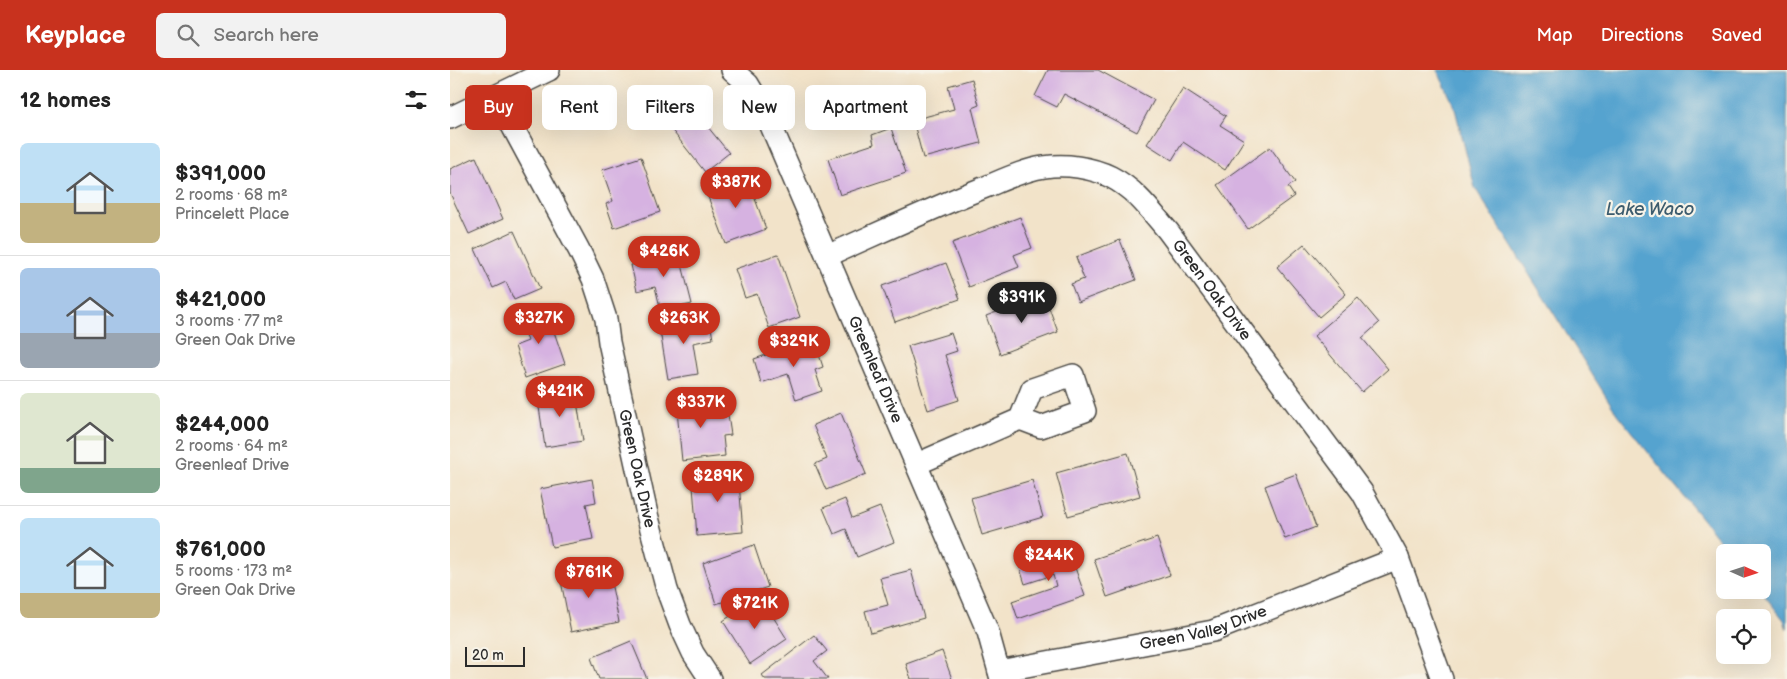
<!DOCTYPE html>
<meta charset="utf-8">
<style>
body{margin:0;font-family:"Balsamiq Sans",sans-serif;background:#f2f2f2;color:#222;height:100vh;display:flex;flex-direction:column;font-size:19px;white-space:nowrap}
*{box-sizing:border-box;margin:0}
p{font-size:16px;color:#767676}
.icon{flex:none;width:28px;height:28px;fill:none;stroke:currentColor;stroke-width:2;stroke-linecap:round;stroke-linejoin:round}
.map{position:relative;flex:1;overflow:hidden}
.sheet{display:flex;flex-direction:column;background:#fff;width:450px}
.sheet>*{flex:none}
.hud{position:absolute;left:15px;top:15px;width:475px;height:45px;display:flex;gap:10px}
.needle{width:32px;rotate:93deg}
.buttons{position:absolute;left:1266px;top:474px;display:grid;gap:10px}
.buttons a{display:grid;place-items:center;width:55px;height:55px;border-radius:8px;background:#fff;box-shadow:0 5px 20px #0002;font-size:25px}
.scale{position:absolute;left:15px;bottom:12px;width:60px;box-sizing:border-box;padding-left:5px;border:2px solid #2b2b2b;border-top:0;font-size:14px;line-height:18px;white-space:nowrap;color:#2b2b2b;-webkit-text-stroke:4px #f7f3e8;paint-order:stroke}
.price{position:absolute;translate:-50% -42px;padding:0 11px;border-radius:18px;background:#c8321e;color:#fff;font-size:16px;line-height:32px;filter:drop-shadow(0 1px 2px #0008)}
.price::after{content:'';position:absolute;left:50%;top:30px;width:15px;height:11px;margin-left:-8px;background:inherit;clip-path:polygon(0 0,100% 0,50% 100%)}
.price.on{background:#222;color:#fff}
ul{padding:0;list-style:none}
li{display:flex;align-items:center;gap:15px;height:125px;padding:0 20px}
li+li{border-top:1px solid #e0e0e0}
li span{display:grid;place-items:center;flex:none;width:140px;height:100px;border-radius:8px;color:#555}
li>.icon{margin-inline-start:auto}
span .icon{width:60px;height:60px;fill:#fffc;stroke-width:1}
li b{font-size:21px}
h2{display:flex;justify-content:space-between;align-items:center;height:60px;padding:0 20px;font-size:21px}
.chip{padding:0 18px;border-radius:8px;background:#fff;box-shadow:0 5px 20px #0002;font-size:18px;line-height:45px}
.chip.on{background:#c8321e;color:#fff}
header{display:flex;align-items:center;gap:30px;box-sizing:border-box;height:70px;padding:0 25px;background:#c8321e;color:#fff}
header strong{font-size:24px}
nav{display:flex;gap:28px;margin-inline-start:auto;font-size:18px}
.search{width:350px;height:45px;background:#f2f2f2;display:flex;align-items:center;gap:12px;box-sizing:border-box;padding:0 18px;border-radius:8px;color:#767676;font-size:19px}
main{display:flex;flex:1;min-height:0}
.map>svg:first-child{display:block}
.water{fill:#55a3cf;stroke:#40677d}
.building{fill:#d6b2e1}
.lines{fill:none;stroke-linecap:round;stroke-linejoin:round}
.street-casing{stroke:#494743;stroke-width:24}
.street{stroke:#fff;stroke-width:21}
.labels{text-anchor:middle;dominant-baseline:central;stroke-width:4.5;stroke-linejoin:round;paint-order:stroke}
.street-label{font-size:16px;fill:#2b2b2b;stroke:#f7f3e8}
.water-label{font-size:18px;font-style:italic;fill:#3c5b6d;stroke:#f7f3e8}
</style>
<header>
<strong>Keyplace</strong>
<div class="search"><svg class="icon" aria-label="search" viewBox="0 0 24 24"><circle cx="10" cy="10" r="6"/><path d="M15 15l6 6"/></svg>Search here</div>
<nav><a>Map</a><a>Directions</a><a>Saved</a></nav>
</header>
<main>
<section class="sheet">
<h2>12 homes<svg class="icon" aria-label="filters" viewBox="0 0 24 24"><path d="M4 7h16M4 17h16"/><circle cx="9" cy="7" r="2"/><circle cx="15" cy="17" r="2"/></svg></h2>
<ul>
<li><span style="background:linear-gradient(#bfe0f5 60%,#c2b280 0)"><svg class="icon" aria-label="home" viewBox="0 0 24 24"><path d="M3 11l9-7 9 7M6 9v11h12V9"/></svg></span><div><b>$391,000</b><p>2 rooms · 68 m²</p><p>Princelett Place</p></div></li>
<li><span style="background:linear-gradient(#a9c7e8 65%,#9aa5b1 0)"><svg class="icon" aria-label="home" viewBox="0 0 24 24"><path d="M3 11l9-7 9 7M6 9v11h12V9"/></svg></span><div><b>$421,000</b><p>3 rooms · 77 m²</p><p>Green Oak Drive</p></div></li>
<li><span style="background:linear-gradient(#dfe7d0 75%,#7fa58c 0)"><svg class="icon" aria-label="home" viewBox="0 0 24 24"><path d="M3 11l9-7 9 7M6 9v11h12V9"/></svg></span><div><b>$244,000</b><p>2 rooms · 64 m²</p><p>Greenleaf Drive</p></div></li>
<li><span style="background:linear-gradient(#bfe0f5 75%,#c2b280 0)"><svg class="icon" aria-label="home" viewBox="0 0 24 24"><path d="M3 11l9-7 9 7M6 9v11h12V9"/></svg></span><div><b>$761,000</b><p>5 rooms · 173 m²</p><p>Green Oak Drive</p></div></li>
</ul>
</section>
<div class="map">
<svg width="1337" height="609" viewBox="0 0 1337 609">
<rect width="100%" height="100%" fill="#f7f3e8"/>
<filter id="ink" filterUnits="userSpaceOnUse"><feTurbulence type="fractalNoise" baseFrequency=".02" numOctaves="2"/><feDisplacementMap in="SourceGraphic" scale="10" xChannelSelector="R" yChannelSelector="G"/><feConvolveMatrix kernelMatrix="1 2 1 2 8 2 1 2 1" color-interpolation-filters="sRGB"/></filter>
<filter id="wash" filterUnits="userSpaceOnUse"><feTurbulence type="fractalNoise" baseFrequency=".0096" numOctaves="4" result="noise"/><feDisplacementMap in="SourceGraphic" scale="20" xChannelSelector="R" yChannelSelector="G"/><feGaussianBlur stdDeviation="1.12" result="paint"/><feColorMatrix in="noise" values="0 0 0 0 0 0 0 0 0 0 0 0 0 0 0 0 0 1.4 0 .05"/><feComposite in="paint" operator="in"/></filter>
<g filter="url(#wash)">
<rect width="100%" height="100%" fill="#f2e3c9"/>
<!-- water -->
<path class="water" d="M987 0H1337V559L1334 550 1310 520H1312V482H1279L1167 344 1025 118 1004 35Z"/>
<g id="blocks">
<!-- building -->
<path class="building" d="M598 0H648L704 30 687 62 614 24 607 37 585 26Z
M522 9 529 35 522 38 531 73 473 88 463 50 504 39 498 16Z
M733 18 776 46 770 55 794 70 775 100 733 72 722 90 697 74Z
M236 30 279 83 255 102 213 49Z
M441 58 456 103 390 125 378 89 424 74 422 65Z
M820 77 845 112 838 117 844 126 798 159 767 115Z
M26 87 53 149 19 164 0 123V99Z
M191 87 210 142 164 158 156 134 163 131 152 100Z
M296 104 316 159 276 174 255 119Z
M570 147 582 178 564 185 569 197 519 217 502 173Z
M64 161 90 219 64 230 56 212 43 218 25 179Z
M670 170 686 210 628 232 621 214 634 209 626 187Z
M854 174 896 224 869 247 827 197Z
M227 175 242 234 211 241 205 217 187 221 181 195 196 192 194 183Z
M328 184 350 247 319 258 307 224 295 228 285 199Z
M496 193 510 229 445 252 432 216Z
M594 224 608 262 550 284 536 246Z
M908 228 929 253 912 268 938 299 912 322 864 266Z
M96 238 115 294 75 308 65 276 78 271 69 247Z
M259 246 263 269 243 273 248 304 218 309 209 255Z
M501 263 507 281 495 285 509 330 478 340 458 276Z
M364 269 373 297 365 300 372 321 346 330 338 304 311 313 304 289Z
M125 318 133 371 95 377 87 324Z
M265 327 267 346 278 345 281 365 273 366 275 386 232 391 226 331Z
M391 343 416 404 376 420 365 394 377 389 363 355Z
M678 383 690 426 618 446 606 403Z
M288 400 293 462 247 466 242 404Z
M846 404 866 457 835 469 815 416Z
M142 409 146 432 136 434 143 469 102 477 90 419Z
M582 410 593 447 532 465 521 428Z
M395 429 402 448 430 437 444 472 407 487 396 459 384 464 373 438Z
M707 468 720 505 657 527 644 489Z
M304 475 318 517 266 534 253 493Z
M617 475 635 526 568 549 562 531 606 516 603 505 575 514 568 492Z
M158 497 169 552 121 562 110 506Z
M461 500 474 548 421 563 415 541 438 535 430 508Z
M310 526 337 569 300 594 273 551Z
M364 565 377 581 364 591 378 609H315L312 605Z
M181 571 197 609H149L141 588Z
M492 581 502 609H461L456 594Z"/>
</g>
</g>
<g filter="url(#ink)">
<use href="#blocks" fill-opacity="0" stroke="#494743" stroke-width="1"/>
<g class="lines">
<!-- street casing -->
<g class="street-casing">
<g id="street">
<path id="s1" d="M282 0 298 14 316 44 538 562 551 609"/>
<path id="s2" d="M46 26 129 180 143 209 156 249 159 272 197 444 217 520 230 555 243 583 260 609"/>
<path d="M0 48 99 0"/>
<path id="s3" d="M377 186C429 163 480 139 533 118 553 110 573 100 594 97 616 94 641 97 661 107 686 120 700 140 718 161L912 422 948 488 992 609"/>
<path d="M467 394 570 349 582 319 623 305 635 341 591 357 570 349"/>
<path id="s4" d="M549 601 763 561 948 488"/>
</g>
</g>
<!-- street -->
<use href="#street" class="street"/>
</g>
</g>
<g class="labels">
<!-- street labels -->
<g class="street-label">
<text stroke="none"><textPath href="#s3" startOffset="456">Green Oak Drive</textPath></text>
<text stroke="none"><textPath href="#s1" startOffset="334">Greenleaf Drive</textPath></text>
<text stroke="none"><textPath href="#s2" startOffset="402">Green Oak Drive</textPath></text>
<text stroke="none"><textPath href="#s4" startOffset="209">Green Valley Drive</textPath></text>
</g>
<!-- water labels -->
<g class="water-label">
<text x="1200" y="139">Lake Waco</text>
</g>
</g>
</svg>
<div class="buttons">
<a><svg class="needle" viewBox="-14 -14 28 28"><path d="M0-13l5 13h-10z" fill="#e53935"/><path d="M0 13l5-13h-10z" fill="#767676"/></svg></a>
<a><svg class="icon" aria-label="locate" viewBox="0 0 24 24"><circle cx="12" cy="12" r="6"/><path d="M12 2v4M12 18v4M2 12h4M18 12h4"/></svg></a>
</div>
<div class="scale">20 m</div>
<b class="price" style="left:286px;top:139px">$387K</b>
<b class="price" style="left:214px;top:208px">$426K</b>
<b class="price on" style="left:572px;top:254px">$391K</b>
<b class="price" style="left:89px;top:275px">$327K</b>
<b class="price" style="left:234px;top:275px">$263K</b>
<b class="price" style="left:344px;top:298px">$329K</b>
<b class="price" style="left:110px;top:348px">$421K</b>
<b class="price" style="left:251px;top:359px">$337K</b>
<b class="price" style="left:268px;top:433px">$289K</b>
<b class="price" style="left:599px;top:512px">$244K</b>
<b class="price" style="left:139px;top:529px">$761K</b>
<b class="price" style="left:305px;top:560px">$721K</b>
<div class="hud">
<a class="chip on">Buy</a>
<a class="chip">Rent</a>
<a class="chip">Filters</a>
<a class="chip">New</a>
<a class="chip">Apartment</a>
</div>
</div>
</main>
